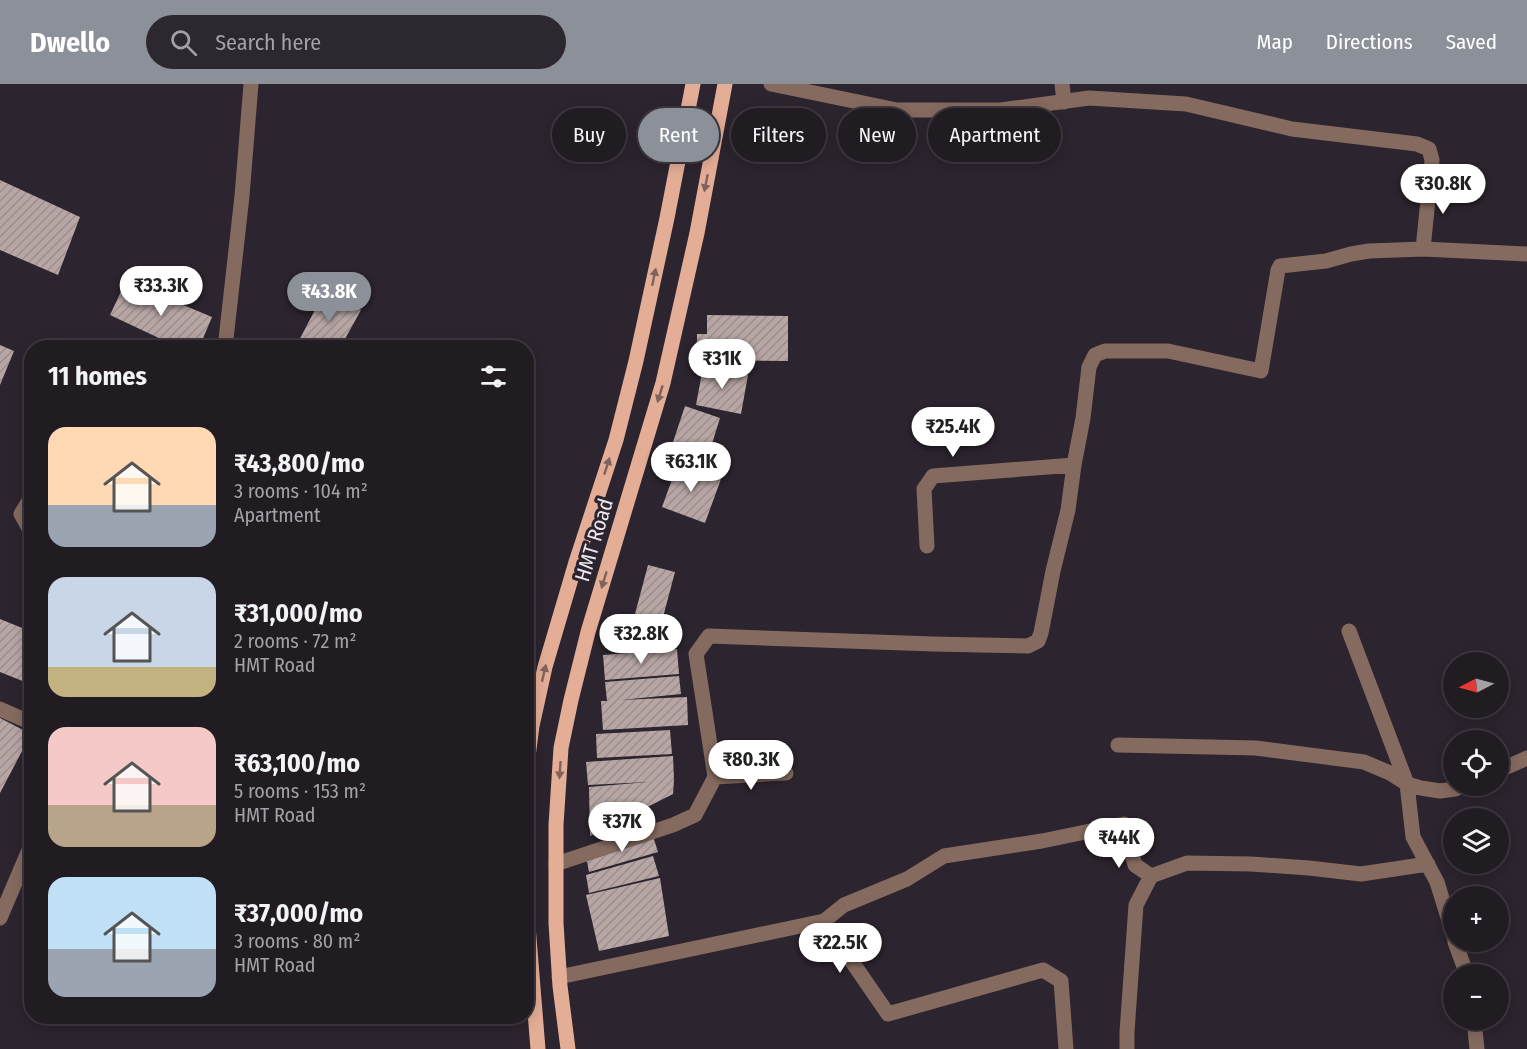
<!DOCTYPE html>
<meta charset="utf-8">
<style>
body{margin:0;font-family:"Fira Sans Condensed",sans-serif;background:#2d282f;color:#f1f3f6;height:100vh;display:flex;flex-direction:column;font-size:22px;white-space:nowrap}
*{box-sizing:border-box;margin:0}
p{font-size:20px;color:#a2a1a5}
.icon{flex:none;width:33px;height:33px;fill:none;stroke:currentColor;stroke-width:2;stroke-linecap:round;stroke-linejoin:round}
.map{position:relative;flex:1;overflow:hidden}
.side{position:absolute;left:24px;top:256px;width:510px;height:684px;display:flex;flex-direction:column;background:#211b22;border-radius:24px;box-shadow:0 3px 15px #0003,0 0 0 2px #3e3940}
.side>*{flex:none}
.hud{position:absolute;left:552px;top:24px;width:570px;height:54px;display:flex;gap:12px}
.needle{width:39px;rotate:264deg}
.buttons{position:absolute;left:1443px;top:568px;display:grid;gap:12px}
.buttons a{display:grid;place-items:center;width:66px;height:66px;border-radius:50%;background:#211b22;box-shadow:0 3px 15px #0003,0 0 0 2px #3e3940;font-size:30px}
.price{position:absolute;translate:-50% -51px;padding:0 14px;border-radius:21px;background:#fff;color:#222;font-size:20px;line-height:39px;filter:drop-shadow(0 2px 3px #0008)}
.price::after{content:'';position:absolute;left:50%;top:36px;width:18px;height:14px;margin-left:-9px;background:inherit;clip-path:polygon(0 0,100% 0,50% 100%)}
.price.active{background:#8c9099;color:#fff}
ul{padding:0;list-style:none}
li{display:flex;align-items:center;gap:18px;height:150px;padding:0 24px}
li span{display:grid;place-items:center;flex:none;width:168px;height:120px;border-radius:18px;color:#555}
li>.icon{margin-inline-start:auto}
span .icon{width:72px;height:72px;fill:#fffc;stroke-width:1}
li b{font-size:26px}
h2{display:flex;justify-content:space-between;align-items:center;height:72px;padding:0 24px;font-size:26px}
.chip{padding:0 21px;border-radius:27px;background:#211b22;box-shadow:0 3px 15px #0003,0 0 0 2px #3e3940;font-size:21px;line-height:54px}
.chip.active{background:#8c9099;color:#fff}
header{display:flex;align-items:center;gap:36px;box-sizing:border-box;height:84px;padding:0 30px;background:#8c9099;color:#fff}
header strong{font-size:28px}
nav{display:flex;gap:33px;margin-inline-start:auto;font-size:21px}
.search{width:420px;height:54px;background:#2d282f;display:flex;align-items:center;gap:15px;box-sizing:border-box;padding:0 21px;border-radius:33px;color:#a2a1a5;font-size:22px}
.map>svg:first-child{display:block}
.building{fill:url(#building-hatch)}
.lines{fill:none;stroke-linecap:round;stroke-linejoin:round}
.minor{stroke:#856a5f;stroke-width:15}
.major{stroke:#e4ad96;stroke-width:15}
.oneway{fill:#7f625d}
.labels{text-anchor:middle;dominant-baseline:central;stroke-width:6;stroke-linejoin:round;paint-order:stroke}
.street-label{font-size:21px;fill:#ede8ef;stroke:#2c242e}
</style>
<header>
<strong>Dwello</strong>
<div class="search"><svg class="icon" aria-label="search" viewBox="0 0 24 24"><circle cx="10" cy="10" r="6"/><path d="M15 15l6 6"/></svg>Search here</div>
<nav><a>Map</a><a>Directions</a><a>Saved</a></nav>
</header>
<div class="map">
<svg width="1527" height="965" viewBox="0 0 1527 965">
<defs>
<pattern id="building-hatch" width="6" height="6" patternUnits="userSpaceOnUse" patternTransform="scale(1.5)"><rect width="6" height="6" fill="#b8a6a5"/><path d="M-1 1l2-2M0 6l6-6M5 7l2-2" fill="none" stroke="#9c8e8e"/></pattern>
</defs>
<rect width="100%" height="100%" fill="#2c242e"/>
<!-- building -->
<path class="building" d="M0 96 80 133 58 191 0 166Z
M126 197 212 233 199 264H180L110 231Z
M327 203 361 226 340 264H295Z
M707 231 788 232V277L697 276V250H707Z
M0 261 14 267 0 301Z
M703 283 748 291 741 330 696 321Z
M685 322 720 334 706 379 670 367Z
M678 379 721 395 705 439 662 423Z
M648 481 675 488 658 552 631 545Z
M0 535 32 548V596L30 600 0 588Z
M677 565 679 590 605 596 603 571Z
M679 592 681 610 621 616 687 613 688 641 603 646 601 617H607L605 598Z
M0 634 31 650 0 709Z
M670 646 672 670 597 674 596 650Z
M673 672 674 696 673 710 590 752 589 703 648 698 588 701 586 678Z
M652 749 658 768 589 788 586 772Z
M653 772 659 792 589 809 586 791Z
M660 794 669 852 599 867 586 811Z"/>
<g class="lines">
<!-- minor -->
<path class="minor" d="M771 0 897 26H1001L1089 14 1186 20 1292 45 1417 60 1429 65 1432 76 1423 165
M1062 0 1064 18
M225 264 242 112 251 0
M32 412 21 430 32 450
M927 462 924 405 933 392 1074 381
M1349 547 1407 700 1413 753 1437 798 1454 853
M0 625 32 639
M1118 661 1256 664 1364 678 1390 689 1407 700 1421 704 1440 707 1455 705 1462 702
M1498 687 1527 674
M715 693 786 689
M556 780 673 741 695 731 715 693 696 570 709 552 933 560 1028 562 1038 557 1041 549 1053 487 1068 426 1074 381 1083 334 1089 283 1095 271 1105 267H1168L1261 287 1278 186 1280 182 1326 177 1351 170 1369 167 1423 165 1527 170
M0 834 32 759
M824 837 844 821 907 795 944 772 1042 757 1124 740 1135 781 1151 792 1187 779 1251 780 1309 784 1361 790 1428 780
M1455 858 1467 891
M559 893 824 837 888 930 1043 886 1061 897 1066 965
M1474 936 1477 965
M1127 965V948L1136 821 1151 792"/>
<!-- major -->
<path class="major" d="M526 688 532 642 545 583 576 478 616 356 636 277 667 134 693 0
M526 797 527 829 538 965
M568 965 560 902 556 839V741L561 664 571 616 588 548 663 299 697 149 725 0"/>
</g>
<!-- one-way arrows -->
<defs><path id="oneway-solid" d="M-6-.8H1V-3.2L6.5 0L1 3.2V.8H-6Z" transform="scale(1.5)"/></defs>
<g class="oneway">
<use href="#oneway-solid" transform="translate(706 99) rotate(101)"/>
<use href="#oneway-solid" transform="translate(654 193) rotate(-78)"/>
<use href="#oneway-solid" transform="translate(660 310) rotate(107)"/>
<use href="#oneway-solid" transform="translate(607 382) rotate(-72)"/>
<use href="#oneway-solid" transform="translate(604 496) rotate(107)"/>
<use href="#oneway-solid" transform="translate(544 589) rotate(-77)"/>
<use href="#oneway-solid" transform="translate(560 686) rotate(94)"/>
</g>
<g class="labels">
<!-- street labels -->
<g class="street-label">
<text transform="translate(594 456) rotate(-73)">HMT Road</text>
</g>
</g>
</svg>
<div class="buttons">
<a><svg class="needle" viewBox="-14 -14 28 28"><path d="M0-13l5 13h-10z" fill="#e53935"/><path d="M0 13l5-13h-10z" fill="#a2a1a5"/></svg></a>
<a><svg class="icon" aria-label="locate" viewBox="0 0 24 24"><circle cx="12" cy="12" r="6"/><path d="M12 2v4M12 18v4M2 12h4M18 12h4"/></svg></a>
<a><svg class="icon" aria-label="layers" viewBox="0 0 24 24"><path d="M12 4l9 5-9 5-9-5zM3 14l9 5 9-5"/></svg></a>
<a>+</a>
<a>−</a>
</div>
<b class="price" style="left:1443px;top:131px">₹30.8K</b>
<b class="price" style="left:161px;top:233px">₹33.3K</b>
<b class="price active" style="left:329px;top:239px">₹43.8K</b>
<b class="price" style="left:722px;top:306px">₹31K</b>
<b class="price" style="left:953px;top:374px">₹25.4K</b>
<b class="price" style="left:691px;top:409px">₹63.1K</b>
<b class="price" style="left:641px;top:581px">₹32.8K</b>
<b class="price" style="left:751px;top:707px">₹80.3K</b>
<b class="price" style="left:622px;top:769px">₹37K</b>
<b class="price" style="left:1119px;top:785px">₹44K</b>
<b class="price" style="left:840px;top:890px">₹22.5K</b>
<div class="hud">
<a class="chip">Buy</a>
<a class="chip active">Rent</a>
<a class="chip">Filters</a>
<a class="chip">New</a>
<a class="chip">Apartment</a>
</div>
<section class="side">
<h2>11 homes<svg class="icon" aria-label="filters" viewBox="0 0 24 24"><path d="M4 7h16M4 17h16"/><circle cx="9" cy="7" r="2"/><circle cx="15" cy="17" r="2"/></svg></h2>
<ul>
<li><span style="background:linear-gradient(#ffd9b3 65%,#9aa5b1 0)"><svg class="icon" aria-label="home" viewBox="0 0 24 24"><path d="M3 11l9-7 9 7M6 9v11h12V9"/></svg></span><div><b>₹43,800/mo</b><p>3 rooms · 104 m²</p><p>Apartment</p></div></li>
<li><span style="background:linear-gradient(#c9d6e8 75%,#c2b280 0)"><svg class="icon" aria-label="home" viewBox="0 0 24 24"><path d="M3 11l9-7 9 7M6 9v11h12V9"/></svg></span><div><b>₹31,000/mo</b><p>2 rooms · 72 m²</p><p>HMT Road</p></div></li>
<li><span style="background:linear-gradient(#f6c9c9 65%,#b9a48a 0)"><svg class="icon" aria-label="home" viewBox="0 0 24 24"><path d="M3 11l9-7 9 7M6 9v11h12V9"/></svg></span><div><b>₹63,100/mo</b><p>5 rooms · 153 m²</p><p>HMT Road</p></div></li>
<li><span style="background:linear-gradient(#bfe0f5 60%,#9aa5b1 0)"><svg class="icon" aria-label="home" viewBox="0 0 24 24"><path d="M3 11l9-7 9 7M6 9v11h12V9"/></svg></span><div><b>₹37,000/mo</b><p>3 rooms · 80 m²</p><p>HMT Road</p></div></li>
</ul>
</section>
</div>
